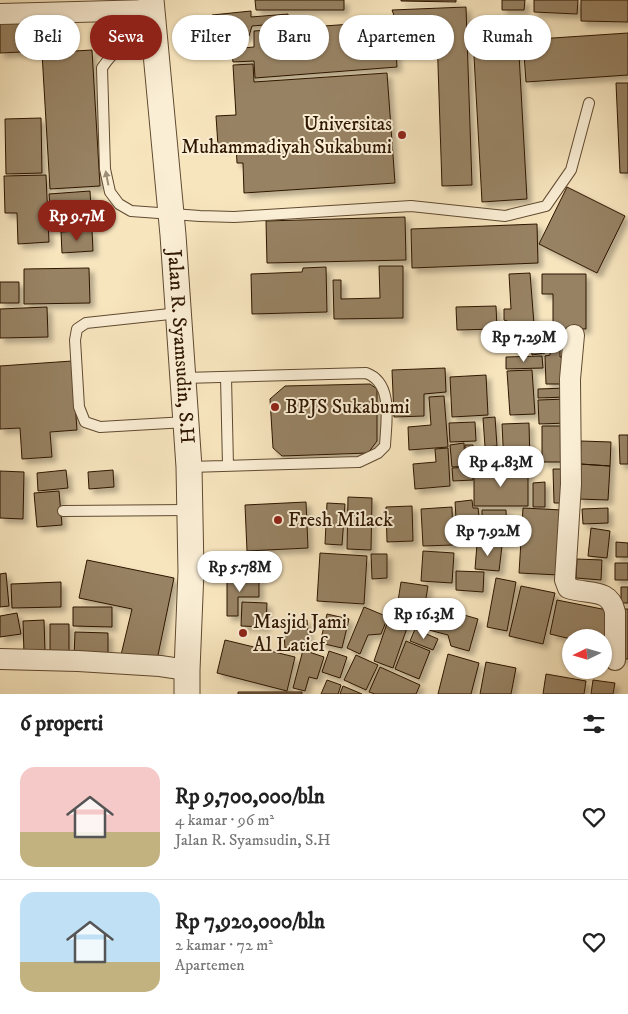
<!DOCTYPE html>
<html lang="id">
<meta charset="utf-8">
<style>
body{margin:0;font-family:"IM FELL DW Pica",serif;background:#f6f6f6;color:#222;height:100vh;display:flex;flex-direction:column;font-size:19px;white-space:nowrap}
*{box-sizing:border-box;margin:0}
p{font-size:16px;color:#767676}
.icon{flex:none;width:28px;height:28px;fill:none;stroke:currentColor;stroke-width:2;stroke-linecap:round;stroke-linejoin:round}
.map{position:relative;height:694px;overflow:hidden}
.side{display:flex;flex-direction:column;background:#fff;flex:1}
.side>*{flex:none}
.guide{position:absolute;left:15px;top:15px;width:599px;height:45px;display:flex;gap:10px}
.needle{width:32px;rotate:265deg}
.tools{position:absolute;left:562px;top:629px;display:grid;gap:10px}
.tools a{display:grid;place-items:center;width:50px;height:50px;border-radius:50%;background:#fff;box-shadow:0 1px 4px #0004;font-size:25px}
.price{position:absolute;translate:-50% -42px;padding:0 11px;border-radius:18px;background:#fff;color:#222;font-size:16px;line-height:32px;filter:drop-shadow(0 1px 2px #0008)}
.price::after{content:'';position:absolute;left:50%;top:30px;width:15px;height:11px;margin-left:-8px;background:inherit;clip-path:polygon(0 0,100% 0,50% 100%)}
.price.on{background:#8f2418;color:#fff}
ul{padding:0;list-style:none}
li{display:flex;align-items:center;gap:15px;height:125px;padding:0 20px}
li+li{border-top:1px solid #e0e0e0}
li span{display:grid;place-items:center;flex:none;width:140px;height:100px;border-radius:15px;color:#555}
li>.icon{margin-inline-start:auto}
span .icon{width:60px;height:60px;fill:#fffc;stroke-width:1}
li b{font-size:21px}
h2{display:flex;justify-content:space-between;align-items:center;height:60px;padding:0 20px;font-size:21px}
.pill{padding:0 18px;border-radius:22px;background:#fff;box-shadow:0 1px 4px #0004;font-size:18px;line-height:45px}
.pill.on{background:#8f2418;color:#fff}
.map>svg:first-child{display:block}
.building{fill:#978263;stroke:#2e1601;filter:url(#shadow)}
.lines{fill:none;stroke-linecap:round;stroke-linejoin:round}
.service-casing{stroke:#604a30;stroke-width:12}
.minor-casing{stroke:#604a30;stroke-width:22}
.tertiary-casing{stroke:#604a30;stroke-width:27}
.service{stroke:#faeed5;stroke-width:10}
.minor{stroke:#faeed5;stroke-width:20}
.tertiary{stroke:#faeed5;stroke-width:25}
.oneway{fill:#9e8d76}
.poi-dot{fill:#8f2418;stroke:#faeed5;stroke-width:2}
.labels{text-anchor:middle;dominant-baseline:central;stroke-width:4;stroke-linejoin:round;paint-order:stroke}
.poi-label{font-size:20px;fill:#2e1601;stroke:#faeed5;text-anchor:start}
.street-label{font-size:20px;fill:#2e1601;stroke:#faeed5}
</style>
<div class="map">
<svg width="628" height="694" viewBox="0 0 628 694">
<defs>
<filter id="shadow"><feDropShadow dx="4.5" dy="4.5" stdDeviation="2.5" flood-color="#0004"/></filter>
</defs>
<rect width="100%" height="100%" fill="#f7e5be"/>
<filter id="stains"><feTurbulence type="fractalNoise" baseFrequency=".004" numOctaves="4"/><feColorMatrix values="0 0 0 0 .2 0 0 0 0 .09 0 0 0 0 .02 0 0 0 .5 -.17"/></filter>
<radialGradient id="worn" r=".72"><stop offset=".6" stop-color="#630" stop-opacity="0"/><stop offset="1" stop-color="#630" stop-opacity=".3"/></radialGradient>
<!-- building -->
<path class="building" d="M255 0H344V10H256Z
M401 0H456V2L401 1Z
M502 0H525L524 10H502Z
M534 0H578L577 14 534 12Z
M581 0H628V22L581 21Z
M466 7 472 185 442 186 437 35 402 37 392 10Z
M251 11V17L288 14V23L252 26 249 36 214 39 212 15Z
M62 18 63 50 0 53V21Z
M394 21 397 67 255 78 254 61 233 62 231 49 254 47V31Z
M628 33V75L526 82 523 40Z
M518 36 527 199 482 202 473 38Z
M92 50 100 186 50 189 42 53Z
M253 64 254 82 387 73 395 183 244 193 243 163H237L236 145 218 146 216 116 236 115 233 65Z
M616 83H628V173H620Z
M41 118 42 173 6 174 5 119Z
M46 175 49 242 18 244 17 213H5L4 176Z
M567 187 625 216 597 273 539 244Z
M90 191 92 225 52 228 49 194Z
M405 217 406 260 267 263 266 221Z
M537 224 538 263 412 268 411 229Z
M92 230 93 251 62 253 61 232Z
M379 266H403V318L334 319 333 280H341V299L380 298Z
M326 267 327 312 252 314 251 274 302 272 303 268Z
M89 268 90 303 24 304V269Z
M530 273 534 324 518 325 504 320V309H511L509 274Z
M542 274H586V329L553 328V294H542Z
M0 282H19V303H0Z
M496 306 497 329 457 330 456 307Z
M47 307 48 337 0 338V309Z
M506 331H544L545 353 532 355 531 345H506Z
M547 332H561L562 347 548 349Z
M550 350H560V357H566L567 384H546L545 356 550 355Z
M542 356 543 368 506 369V357Z
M72 361 77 430 50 432 52 457 22 459 20 428 0 429V366Z
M445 368 446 392 424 394V416L394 417 392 370Z
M532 370 535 414 510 415 507 371Z
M486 375 488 415 452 417 450 377Z
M370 384 377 389V441L368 453 282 456 273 448 270 399 285 386Z
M567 388V397L538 398V389Z
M444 396 448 447 409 450 408 427 431 425 429 397Z
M568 399V423L539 424 538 400Z
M495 417 497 446 485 447 483 418Z
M475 422 476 441 450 442 449 423Z
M529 423 530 464 504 465 502 424Z
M542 426H562V462H542Z
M619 435H628V464H620Z
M581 441 611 442 610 466 580 464Z
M464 443 465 466 452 467 450 445Z
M465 445H473L475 465H466Z
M448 448 450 486 415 489 413 464 436 462 435 449Z
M487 448 489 464 476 465 475 449Z
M580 464 610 466 608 500 578 499Z
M472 467 473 480 453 481 452 468Z
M553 469H567V503H554Z
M66 470 68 488 38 491 37 473Z
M113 470 114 487 89 489 88 472Z
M474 470H528V506H474Z
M0 471 24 472 23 519 0 518Z
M545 482V507H533V483Z
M59 491 62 525 37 527 34 493Z
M348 497 372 498 371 550 347 549Z
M472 500 473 508H478L481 532 457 534 455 502Z
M306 502 308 548 247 551 245 505Z
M327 503 345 504 342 545 325 544Z
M412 506 413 541 387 542 386 507Z
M452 507 453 545 423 546 421 509Z
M523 508 562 510 559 575 519 573Z
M608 508V523L583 524 582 509Z
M482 510H506L507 540H482Z
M591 528 610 531 607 558 588 556Z
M616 542 628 543V557H616Z
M477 544 502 546 499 571 475 569Z
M423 551 454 553 452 583 421 581Z
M320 553 367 556 364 604 317 601Z
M371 554H387V578L372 579Z
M577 559 602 560 601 580 576 578Z
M87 560 174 578 157 660 121 655 132 609 79 598Z
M615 563H628V580H615Z
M456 571 484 572 483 592 456 590Z
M6 573 9 606 0 607V574Z
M496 578 516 582 507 631 487 627Z
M259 579V597H238V616H227V580Z
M61 582V607L12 608 11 584Z
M401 582 428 586 425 604 398 601Z
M521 586 555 593 543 644 509 636Z
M621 587H628V603H621Z
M557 600 612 611 605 646 604 645V638L571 639 550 634Z
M242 602 267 603 266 627 241 626Z
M73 607H112V627L73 626Z
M364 607 388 617 381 634 368 635 360 654 347 648Z
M436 607 478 619 469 651 451 646 448 635 429 630Z
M623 609H628V659H621Z
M17 613 21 634 0 637V616Z
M327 614 349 619 342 648 320 643Z
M389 618 408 625 393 668 374 661Z
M44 620 45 652 24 654 23 621Z
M307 620 309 646 285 648 283 622Z
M50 624H69V654H50Z
M415 629 438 639 433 650 410 641Z
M75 632 108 633V658H74Z
M225 640 295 657 287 691 217 673Z
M406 641 430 651 419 679 395 669Z
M303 650 324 657 317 679 309 677 305 691 293 688Z
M329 651 347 657 340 678 322 672Z
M448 654 479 663 471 694H438Z
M356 655 378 665 366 690 344 680Z
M486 662 516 668 511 694H480Z
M380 667 420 685 416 694H375L369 692Z
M546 674 586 681 584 694H543Z
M327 680 341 685 338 694H321Z
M593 680 615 683 613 694H591Z
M343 686 362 694H340Z
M238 692H302V694H238Z"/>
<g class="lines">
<!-- service casing -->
<g class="service-casing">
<path id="service" d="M155 45C127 47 118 43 102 68L105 169 110 192 119 204 131 211 200 216 234 217 411 206 505 216 546 206 571 170 589 103
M179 313 86 323 77 329 75 340 79 407 85 422 100 427 186 422
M226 377 228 466
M184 378 366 373C394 383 386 422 385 446L378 453 359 462 190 467
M63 511 189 510"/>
</g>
<!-- minor casing -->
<g class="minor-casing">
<path id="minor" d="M0 14 151 10
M574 335 570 379 571 484 565 580 568 588C587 595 610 587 615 612V660
M0 659 78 661 160 666 187 670"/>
</g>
<!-- tertiary casing -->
<g class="tertiary-casing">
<g id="tertiary">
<path id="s1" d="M151 0 173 235 189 467 191 571 187 670V694"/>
</g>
</g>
<!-- service -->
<use href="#service" class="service"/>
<!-- minor -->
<use href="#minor" class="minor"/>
<!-- tertiary -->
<use href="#tertiary" class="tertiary"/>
</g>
<!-- one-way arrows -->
<defs><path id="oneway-solid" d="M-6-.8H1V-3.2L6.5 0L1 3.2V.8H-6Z" transform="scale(1.25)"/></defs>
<use class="oneway" href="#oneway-solid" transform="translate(107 178) rotate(-101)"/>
<!-- markers -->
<g class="poi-dot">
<circle cx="402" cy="135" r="5"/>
<circle cx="275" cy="407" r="5"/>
<circle cx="278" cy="520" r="5"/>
<circle cx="243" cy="633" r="5"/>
</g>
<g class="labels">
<!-- poi labels -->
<g class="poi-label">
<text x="392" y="124" text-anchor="end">Universitas<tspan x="392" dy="23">Muhammadiyah Sukabumi</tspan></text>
<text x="285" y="407">BPJS Sukabumi</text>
<text x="288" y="520">Fresh Milack</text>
<text x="253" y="622">Masjid Jami<tspan x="253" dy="23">Al Latief</tspan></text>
</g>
<!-- street labels -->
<g class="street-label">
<text stroke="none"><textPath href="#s1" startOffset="348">Jalan R. Syamsudin, S.H</textPath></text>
</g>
</g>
<rect width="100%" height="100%" filter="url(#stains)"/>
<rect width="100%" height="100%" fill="url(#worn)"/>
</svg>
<div class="tools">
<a><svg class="needle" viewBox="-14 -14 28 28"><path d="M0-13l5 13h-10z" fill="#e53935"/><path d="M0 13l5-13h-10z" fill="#767676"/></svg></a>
</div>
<b class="price on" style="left:77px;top:242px">Rp 9.7M</b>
<b class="price" style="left:524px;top:363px">Rp 7.29M</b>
<b class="price" style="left:501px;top:488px">Rp 4.83M</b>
<b class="price" style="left:488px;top:557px">Rp 7.92M</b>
<b class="price" style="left:240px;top:593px">Rp 5.78M</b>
<b class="price" style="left:424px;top:640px">Rp 16.3M</b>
<div class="guide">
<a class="pill">Beli</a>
<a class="pill on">Sewa</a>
<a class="pill">Filter</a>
<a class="pill">Baru</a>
<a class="pill">Apartemen</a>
<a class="pill">Rumah</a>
</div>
</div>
<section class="side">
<h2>6 properti<svg class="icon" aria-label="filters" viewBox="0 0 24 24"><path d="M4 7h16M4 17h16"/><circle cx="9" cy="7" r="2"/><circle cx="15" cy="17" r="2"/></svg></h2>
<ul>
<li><span style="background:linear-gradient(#f6c9c9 65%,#c2b280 0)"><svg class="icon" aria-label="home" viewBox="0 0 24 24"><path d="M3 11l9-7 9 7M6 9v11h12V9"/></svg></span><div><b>Rp 9,700,000/bln</b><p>4 kamar · 96 m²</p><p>Jalan R. Syamsudin, S.H</p></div><svg class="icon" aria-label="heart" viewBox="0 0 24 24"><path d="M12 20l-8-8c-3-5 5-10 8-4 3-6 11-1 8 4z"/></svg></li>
<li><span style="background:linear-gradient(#bfe0f5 70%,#c2b280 0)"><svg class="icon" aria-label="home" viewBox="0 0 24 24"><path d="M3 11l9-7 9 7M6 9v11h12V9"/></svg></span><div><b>Rp 7,920,000/bln</b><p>2 kamar · 72 m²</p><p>Apartemen</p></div><svg class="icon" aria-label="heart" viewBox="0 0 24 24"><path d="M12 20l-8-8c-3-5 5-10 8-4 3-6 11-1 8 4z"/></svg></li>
</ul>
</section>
